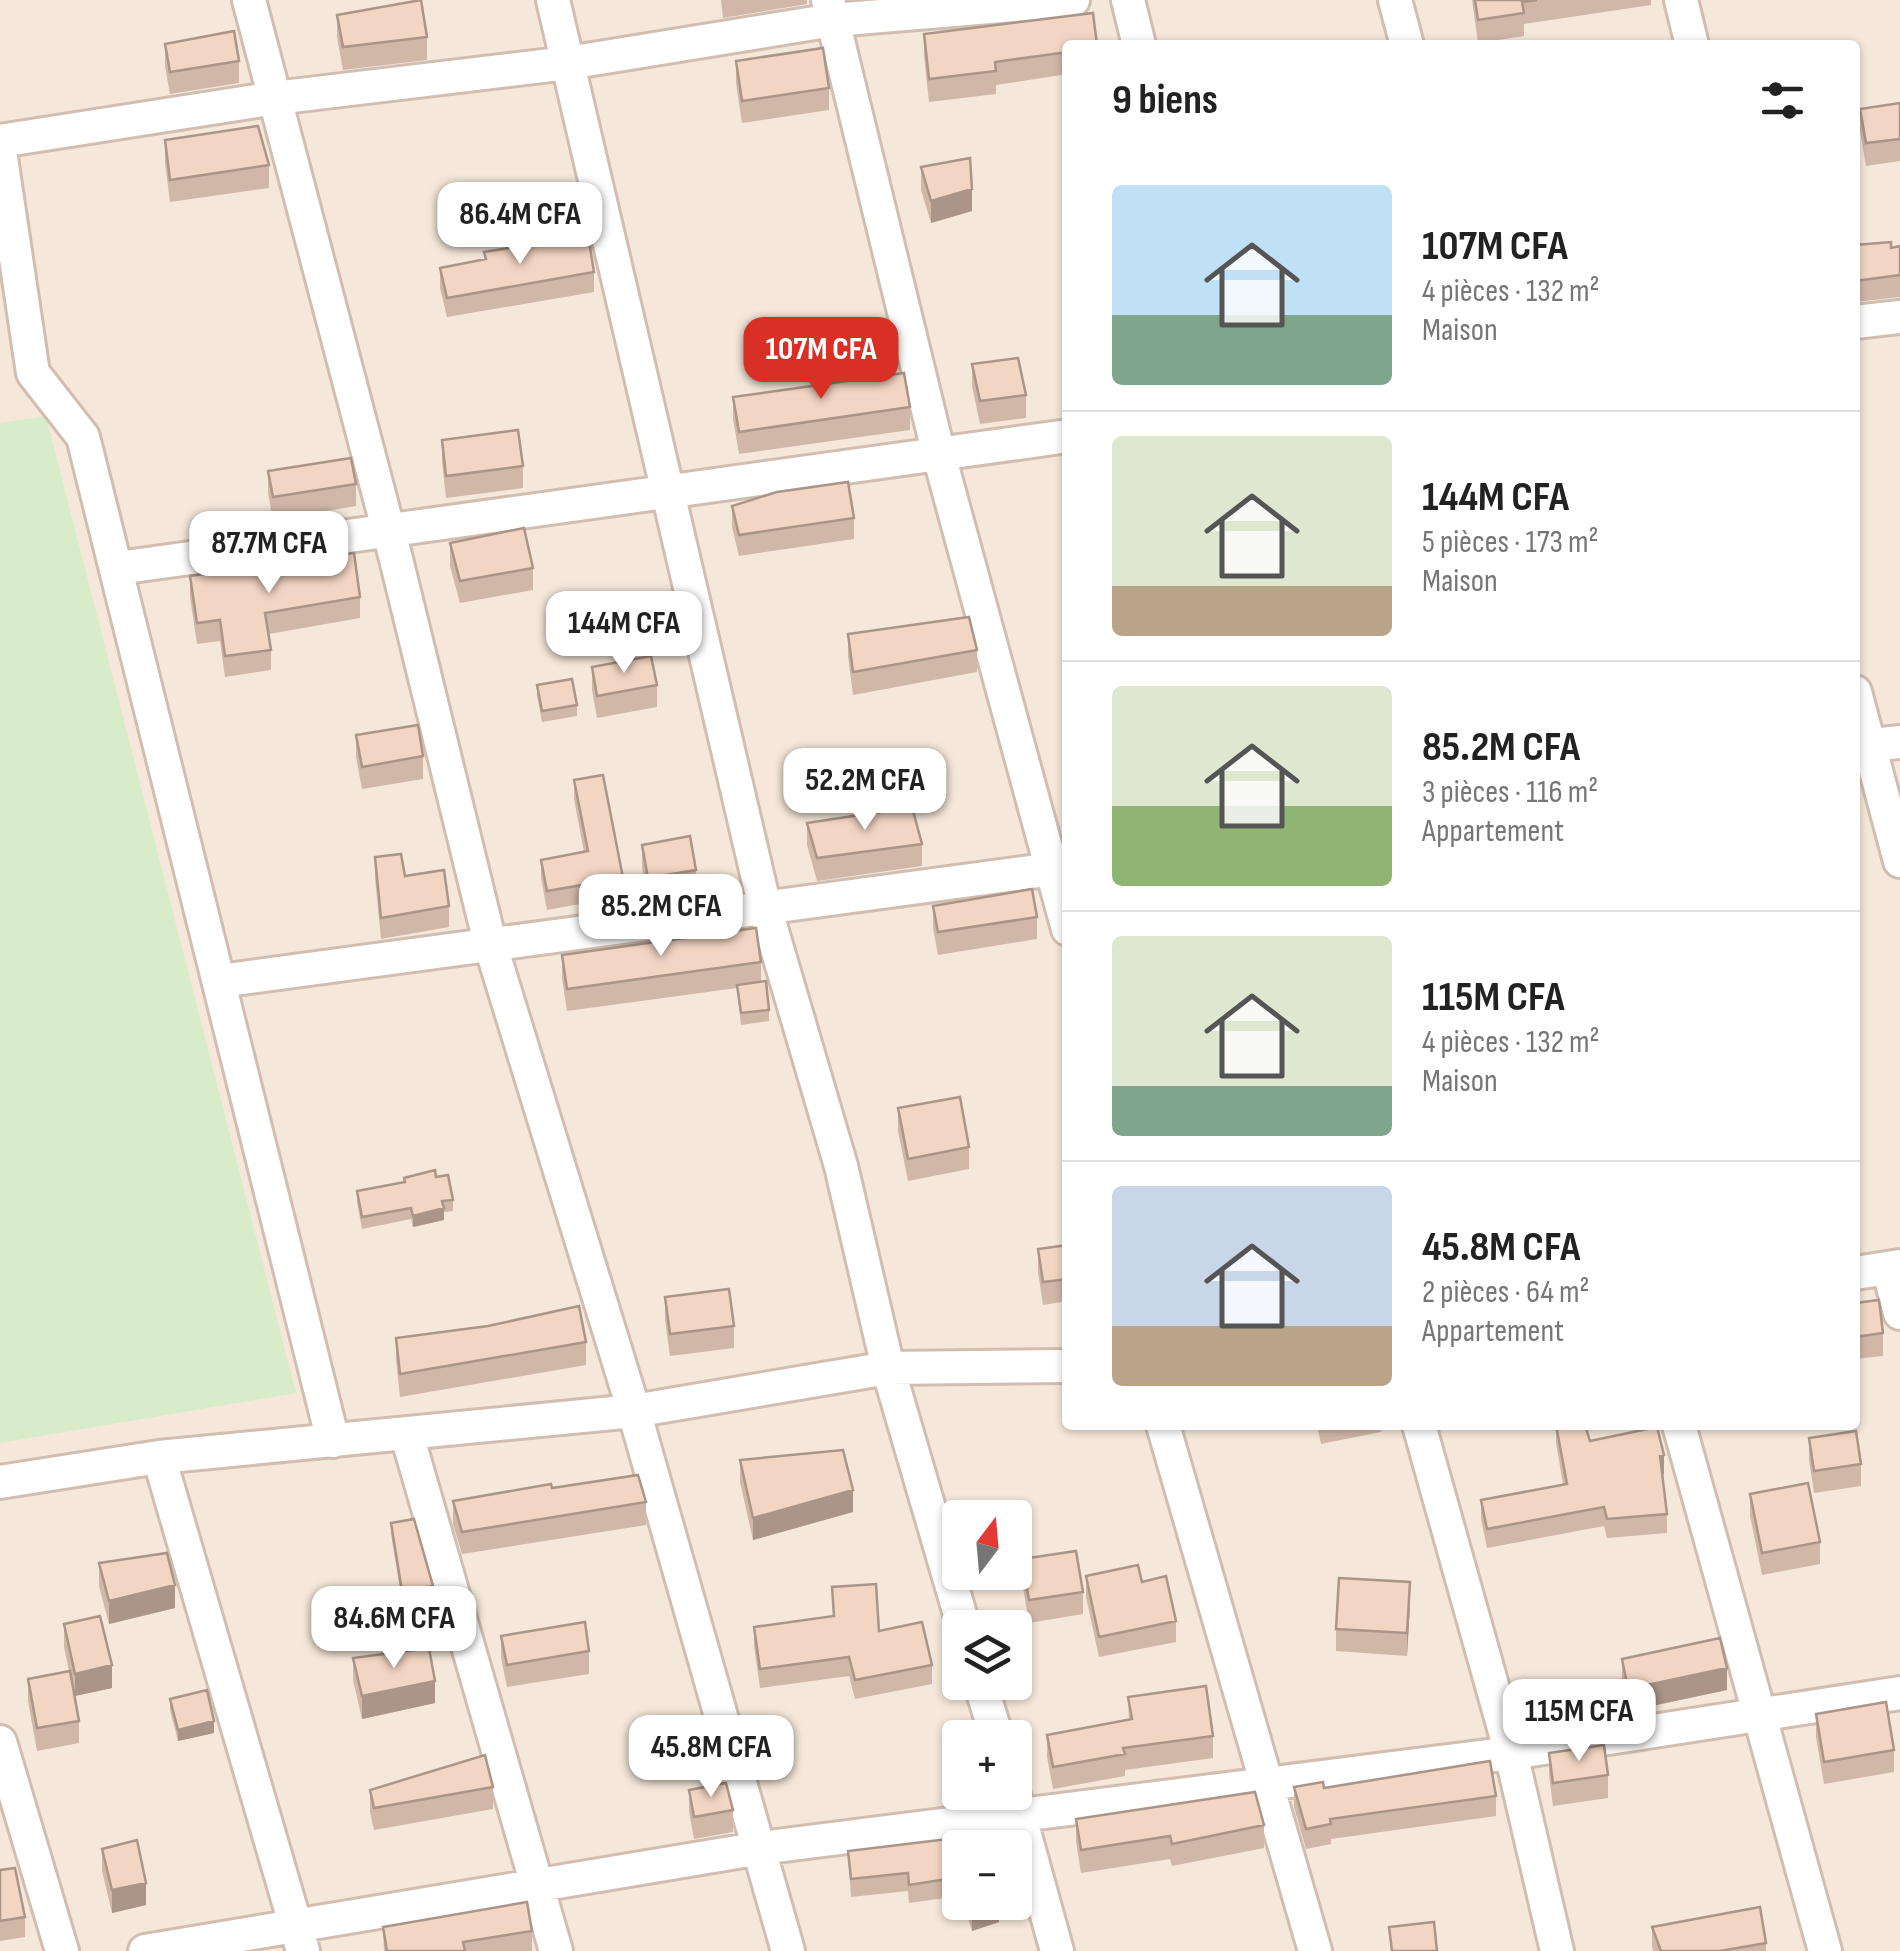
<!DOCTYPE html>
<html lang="fr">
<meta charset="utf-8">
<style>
body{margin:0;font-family:"Sofia Sans Condensed",sans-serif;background:#f6f6f6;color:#222;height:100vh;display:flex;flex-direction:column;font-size:38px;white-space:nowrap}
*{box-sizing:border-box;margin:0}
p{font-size:32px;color:#767676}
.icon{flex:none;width:55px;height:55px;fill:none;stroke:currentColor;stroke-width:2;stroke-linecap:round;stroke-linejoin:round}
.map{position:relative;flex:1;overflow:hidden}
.side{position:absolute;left:1062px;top:40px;width:798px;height:1390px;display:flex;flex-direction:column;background:#fff;border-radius:10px;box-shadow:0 2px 8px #0004}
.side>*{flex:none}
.needle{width:65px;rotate:16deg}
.fabs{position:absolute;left:942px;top:1500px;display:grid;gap:20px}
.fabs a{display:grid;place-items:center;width:90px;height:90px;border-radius:10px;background:#fff;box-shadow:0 2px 8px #0004;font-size:50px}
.price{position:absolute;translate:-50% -85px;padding:0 22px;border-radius:20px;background:#fff;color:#222;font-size:32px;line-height:65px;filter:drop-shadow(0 2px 5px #0008)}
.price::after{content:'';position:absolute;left:50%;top:60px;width:30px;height:22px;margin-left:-15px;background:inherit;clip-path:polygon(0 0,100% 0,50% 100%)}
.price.selected{background:#d93025;color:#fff}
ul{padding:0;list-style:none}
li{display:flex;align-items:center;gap:30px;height:250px;padding:0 50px}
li+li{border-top:2px solid #e0e0e0}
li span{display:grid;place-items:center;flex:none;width:280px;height:200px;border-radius:10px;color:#555}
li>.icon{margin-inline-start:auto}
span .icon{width:120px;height:120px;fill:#fffc;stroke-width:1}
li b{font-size:42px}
h2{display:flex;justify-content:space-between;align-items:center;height:120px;padding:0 50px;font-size:42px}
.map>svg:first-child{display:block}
.residential{fill:#f5e8da;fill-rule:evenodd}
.green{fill:#d8ecc9}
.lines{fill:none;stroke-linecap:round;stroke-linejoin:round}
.street-casing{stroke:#d1beb0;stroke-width:38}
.street{stroke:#fff;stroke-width:32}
.wall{fill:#d1b7a8}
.shaded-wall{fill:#aa9588}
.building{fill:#f3d5c3;stroke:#aa9588;stroke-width:2.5}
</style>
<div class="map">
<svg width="1900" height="1951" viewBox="0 0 1900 1951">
<rect width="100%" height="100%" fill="#fdf6ec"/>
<!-- residential -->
<path class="residential" d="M0 0H1900V1951H0ZM1068 45H1855V1425H1068ZM960 1518H1015V1572H960ZM960 1628H1015V1682H960ZM960 1738H1015V1792H960ZM960 1848H1015V1902H960Z"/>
<!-- green -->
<path class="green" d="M46 416 296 1393 0 1443V423Z"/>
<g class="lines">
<!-- street casing -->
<g class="street-casing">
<path id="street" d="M249 0 396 559 490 943 634 1411 788 1951
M553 0 764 904 841 1166 888 1368 964 1628
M828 0 939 455 1068 929
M1128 0 1139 45
M1395 0 1407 45
M1681 0 1692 45
M0 141 275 98 568 63 833 20 1073 0
M0 151 33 373 83 437 333 1441
M1855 322 1900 317
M118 568 1068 436
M1855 692 1900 861
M1855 747 1900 742
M220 981 1068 867
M1888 1268 1900 1313
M1855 1273 1900 1266
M1163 1425 1315 1951
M1419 1425 1511 1753 1557 1951
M1679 1425 1825 1951
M407 1435 556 1951
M159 1457 303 1951
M0 1482 159 1457 634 1411 888 1368 1068 1366
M980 1682 997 1738
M0 1742 62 1951
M1013 1792 1057 1951
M145 1951 761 1848 1511 1753 1900 1693"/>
</g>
<!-- street -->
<use href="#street" class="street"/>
</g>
<!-- wall -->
<path class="wall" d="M721 0H807V4L723 18Z
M1472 0H1651V5L1524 24V36L1478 43Z
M337 15 427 37V60L343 70 337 37Z
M924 34 1068 45V74L996 85V94L929 102 924 56Z
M165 44 239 61V83L170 94 165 66Z
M736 61 829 88V110L742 123 736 83Z
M1900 103V161L1866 166 1860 131V109Z
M165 140 269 165V188L170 202 165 163Z
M921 167 972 211 931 223 921 190Z
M1855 245 1891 248 1900 246V297L1855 302Z
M484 252 594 272V292L447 317 440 288V268L484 259Z
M972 364 1026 395V418L980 424 972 386Z
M733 397 910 407V430L739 454 733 419Z
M442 440 523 466V488L446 498 442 462Z
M268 471 356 484V506L273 520 268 493Z
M732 506 854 518V539L739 556 732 527Z
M450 543 533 568V590L460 603 450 566Z
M190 576 360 597V618L269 634 271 650V670L225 677 220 641 197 644 190 597Z
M848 634 977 650V672L853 695 848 656Z
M592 667 657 685V707L597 718 592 690Z
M537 685 577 705V716L542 722 537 696Z
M356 735 423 756V779L362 789 356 757Z
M574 780 623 878V896L547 910 541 878V860L584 852 574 799Z
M807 823 922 844V866L817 881 807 845Z
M642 845 696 870V892L648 901 642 867Z
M375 857 449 906V927L381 939 375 878Z
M933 906 1037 917V939L938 955 933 928Z
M562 955 761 962V982L769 1010V1021L741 1025 737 988 567 1011 562 978Z
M898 1108 969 1147V1169L908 1181 898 1131Z
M436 1177 453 1200V1211L444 1212V1220L413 1227 411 1219 362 1229 357 1202V1191L404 1183V1178Z
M1068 1245V1301L1043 1305 1038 1272V1249Z
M665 1297 734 1326V1348L670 1356 665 1320Z
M1855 1303 1883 1333V1356L1855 1359Z
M396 1338 586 1342V1365L400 1397 396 1360Z
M1317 1425H1381V1432L1321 1444Z
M1556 1425 1664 1474H1662L1667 1514V1533L1607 1538 1604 1526 1487 1548 1481 1519V1500L1563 1484 1556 1443Z
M1809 1438 1861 1464V1486L1814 1493 1809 1460Z
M740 1460 853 1512 753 1540 740 1482Z
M552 1488 646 1502V1525L462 1554 453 1524V1501Z
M1750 1494 1820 1542V1564L1762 1575 1750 1516Z
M391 1523 433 1586V1597L402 1602 391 1534Z
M1022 1559 1083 1592V1614L1029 1623 1022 1581Z
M99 1563 175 1608 109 1624 99 1586Z
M1086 1576 1142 1582 1176 1621V1642L1099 1657 1086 1597Z
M832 1587 879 1631 932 1665V1684L855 1699 849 1676 760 1688 754 1646V1627L833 1616Z
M1410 1604 1407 1656 1336 1651V1629Z
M64 1624 112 1688 75 1696 71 1678 79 1721V1743L37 1751 28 1701V1679L69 1671 64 1647Z
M501 1636 589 1651V1674L507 1687 501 1658Z
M353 1658 435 1703 362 1719 353 1680Z
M1622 1659 1727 1690 1628 1711 1622 1681Z
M1128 1697 1213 1736V1758L1125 1770V1776L1053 1789 1047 1757V1735L1129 1720Z
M170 1699 214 1733 178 1741 170 1710Z
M1816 1714 1894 1750V1772L1824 1784 1816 1737Z
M1549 1753 1608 1775V1798L1553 1806 1549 1775Z
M493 1787V1809L374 1830 370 1812V1790Z
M1294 1787 1496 1796V1816L1331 1839V1844L1306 1849 1294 1807Z
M689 1790 733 1810V1832L694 1839 689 1812Z
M1076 1819 1264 1825V1848L1172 1866 1170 1859 1081 1873 1076 1841Z
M960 1848V1896L909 1903 908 1891 851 1897 848 1851Z
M102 1849 146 1905 112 1913 102 1871Z
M0 1870 25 1917V1937L0 1941Z
M963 1902H999V1922L972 1931Z
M383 1927 532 1931V1951H384Z
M1652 1927 1766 1943V1951H1653L1652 1946Z"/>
<!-- shaded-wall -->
<path class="shaded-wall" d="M972 189V211L931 223V201Z
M444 1208V1220L413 1227V1216Z
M1664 1455V1474L1660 1475V1456Z
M853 1490V1512L753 1540V1518Z
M1410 1582V1604L1407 1656V1633Z
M175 1585V1608L109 1624V1601Z
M112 1665V1688L75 1696V1674Z
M1727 1668V1690L1628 1711V1689Z
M435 1681V1703L362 1719V1696Z
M214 1721V1733L178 1741V1730Z
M146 1883V1905L112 1913V1890Z
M999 1904V1922L972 1931V1913Z"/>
<!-- building -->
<path class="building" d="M421 0 427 37 343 47 337 15Z
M1475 0H1537L1522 2 1524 13 1478 20Z
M1093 13 1097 45H1068V52L995 62 996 71 929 79 924 34Z
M234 31 239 61 170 72 165 44Z
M823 48 829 88 742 101 736 61Z
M1900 103V139L1866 143 1860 109Z
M258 126 269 165 170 180 165 140Z
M970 158 972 189 931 201 921 167Z
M588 235 594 272 447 298 440 268 486 259 484 252Z
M1891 242V248L1900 246V275L1855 281V245Z
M1018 358 1026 395 980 401 972 364Z
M904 373 910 407 739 432 733 397Z
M518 430 523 466 446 476 442 440Z
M351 458 356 484 273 497 268 471Z
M848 482 854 518 739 535 732 506 777 492Z
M524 528 533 568 460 581 450 543Z
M354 553 360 597 265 613 271 650 225 656 220 620 197 623 190 576Z
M969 617 977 650 853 672 848 634Z
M651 656 657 685 597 696 592 667Z
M572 679 577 705 542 711 537 685Z
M418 725 423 756 362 767 356 735Z
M603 775 623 878 547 891 541 860 588 851 574 780Z
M912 807 922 844 817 858 807 823Z
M690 836 696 870 648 878 642 845Z
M401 854 405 876 444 870 449 906 381 918 375 857Z
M1032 889 1037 917 938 932 933 906Z
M756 928 761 962 567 989 562 955Z
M766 981 769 1010 741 1013 737 985Z
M960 1097 969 1147 908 1159 898 1108Z
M435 1170 436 1177 448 1175 453 1200 442 1201 444 1208 413 1216 411 1208 362 1217 357 1191 405 1182 404 1178Z
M1068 1245V1279L1043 1282 1038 1249Z
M729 1289 734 1326 670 1334 665 1297Z
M1879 1300 1883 1333 1855 1337V1303Z
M579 1306 586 1342 400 1374 396 1338 488 1326Z
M1556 1425H1585L1590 1441 1657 1427 1664 1455 1660 1456 1667 1514 1607 1519 1604 1507 1487 1529 1481 1500 1567 1484Z
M1856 1431 1861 1464 1814 1471 1809 1438Z
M843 1450 853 1490 753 1518 740 1460Z
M638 1475 646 1502 462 1532 453 1501 551 1484 552 1488Z
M1808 1483 1820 1542 1762 1553 1750 1494Z
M414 1519 433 1586 402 1591 391 1523Z
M1076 1551 1083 1592 1029 1600 1022 1559Z
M167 1553 175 1585 109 1601 99 1563Z
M1138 1565 1142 1582 1166 1576 1176 1621 1099 1637 1086 1576Z
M1339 1578 1410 1582 1407 1633 1336 1629Z
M876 1584 879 1631 922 1622 932 1665 855 1680 849 1657 760 1669 754 1627 834 1616 832 1587Z
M100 1616 112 1665 75 1674 64 1624Z
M585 1622 589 1651 507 1665 501 1636Z
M1720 1638 1727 1668 1628 1689 1622 1659Z
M429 1648 435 1681 362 1696 353 1658Z
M70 1671 79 1721 37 1728 28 1679Z
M1206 1686 1213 1736 1123 1748 1125 1754 1053 1767 1047 1735 1132 1719 1128 1697Z
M207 1690 214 1721 178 1730 170 1699Z
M1886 1702 1894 1750 1824 1762 1816 1714Z
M1604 1745 1608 1775 1553 1783 1549 1753Z
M485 1755 493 1787 374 1808 370 1790Z
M1490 1761 1496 1796 1330 1819 1331 1824 1306 1829 1294 1787 1323 1782 1324 1788Z
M726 1783 733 1810 694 1817 689 1790Z
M1255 1792 1264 1825 1172 1844 1170 1836 1081 1850 1076 1819Z
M990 1834 992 1848H960V1877L909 1885 908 1873 851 1879 848 1851Z
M137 1840 146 1883 112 1890 102 1849Z
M15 1868 25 1917 0 1921V1870Z
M527 1902 532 1931 463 1942 465 1951H387L383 1927Z
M969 1902H999V1904L972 1913Z
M1760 1907 1766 1943 1720 1951H1661L1652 1927Z
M1434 1922 1437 1951H1392L1389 1927Z"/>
</svg>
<div class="fabs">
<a><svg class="needle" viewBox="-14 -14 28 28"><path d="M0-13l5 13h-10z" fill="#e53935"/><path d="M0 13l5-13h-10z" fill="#767676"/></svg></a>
<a><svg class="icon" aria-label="layers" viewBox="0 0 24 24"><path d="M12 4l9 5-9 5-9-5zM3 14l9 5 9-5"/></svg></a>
<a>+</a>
<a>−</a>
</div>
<b class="price" style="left:520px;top:267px">86.4M CFA</b>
<b class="price selected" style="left:821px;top:402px">107M CFA</b>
<b class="price" style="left:269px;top:596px">87.7M CFA</b>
<b class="price" style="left:624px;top:676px">144M CFA</b>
<b class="price" style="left:865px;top:833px">52.2M CFA</b>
<b class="price" style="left:661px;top:959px">85.2M CFA</b>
<b class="price" style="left:394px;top:1671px">84.6M CFA</b>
<b class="price" style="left:1579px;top:1764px">115M CFA</b>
<b class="price" style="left:711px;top:1800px">45.8M CFA</b>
<section class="side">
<h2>9 biens<svg class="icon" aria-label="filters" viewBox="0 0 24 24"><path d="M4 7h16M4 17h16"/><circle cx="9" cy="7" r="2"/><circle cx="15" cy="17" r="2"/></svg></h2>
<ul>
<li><span style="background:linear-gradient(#bfe0f5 65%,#7fa58c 0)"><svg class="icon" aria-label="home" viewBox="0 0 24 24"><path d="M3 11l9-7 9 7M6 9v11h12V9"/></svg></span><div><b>107M CFA</b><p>4 pièces · 132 m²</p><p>Maison</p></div></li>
<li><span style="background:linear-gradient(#dfe7d0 75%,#b9a48a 0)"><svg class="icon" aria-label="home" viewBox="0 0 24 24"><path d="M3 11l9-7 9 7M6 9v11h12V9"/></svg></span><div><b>144M CFA</b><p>5 pièces · 173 m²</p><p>Maison</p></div></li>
<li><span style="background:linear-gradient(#dfe7d0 60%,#8fb573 0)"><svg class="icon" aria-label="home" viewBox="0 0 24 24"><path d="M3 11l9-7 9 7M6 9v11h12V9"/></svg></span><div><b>85.2M CFA</b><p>3 pièces · 116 m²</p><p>Appartement</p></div></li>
<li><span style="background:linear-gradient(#dfe7d0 75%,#7fa58c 0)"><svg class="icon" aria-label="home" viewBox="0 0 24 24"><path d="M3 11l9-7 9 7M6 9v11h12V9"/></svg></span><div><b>115M CFA</b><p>4 pièces · 132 m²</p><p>Maison</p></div></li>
<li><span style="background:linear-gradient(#c9d6e8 70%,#b9a48a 0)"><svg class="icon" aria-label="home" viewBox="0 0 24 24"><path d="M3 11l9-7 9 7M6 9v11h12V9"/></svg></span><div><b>45.8M CFA</b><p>2 pièces · 64 m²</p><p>Appartement</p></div></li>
</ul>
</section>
</div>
